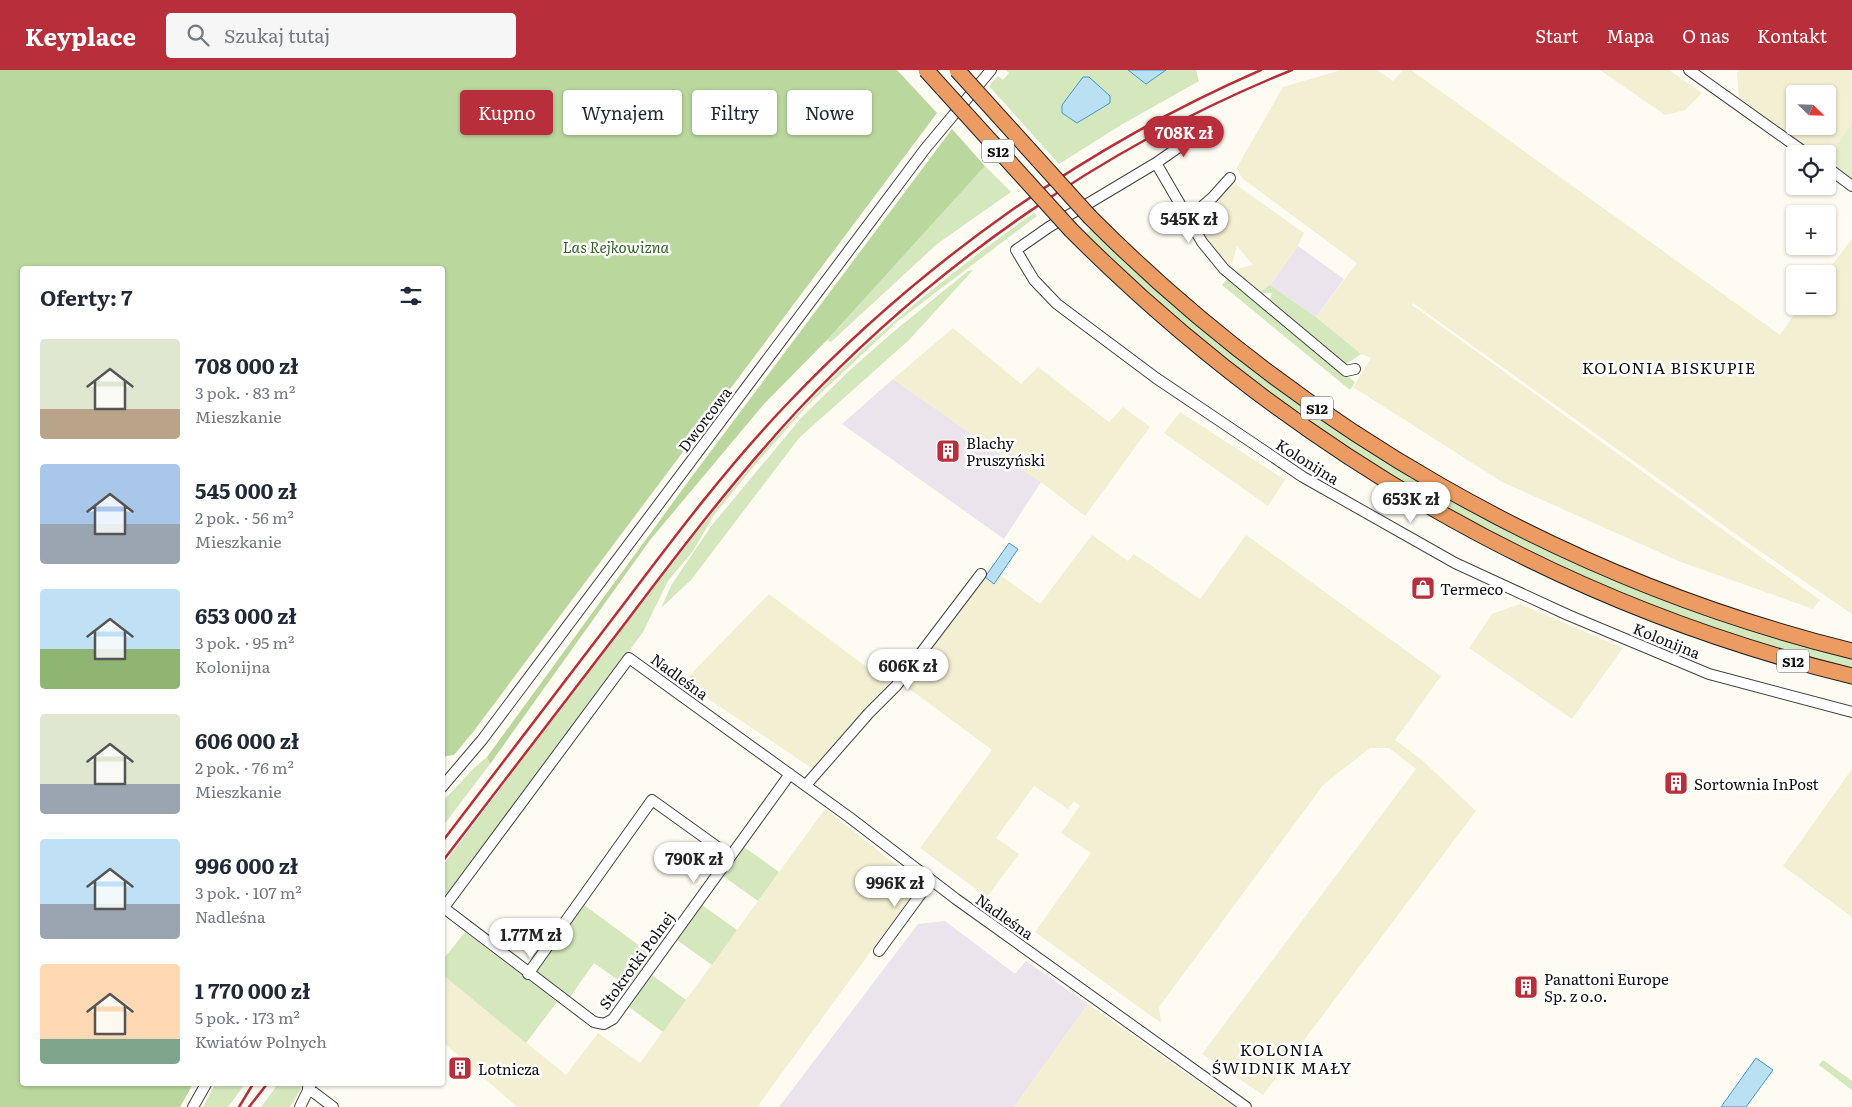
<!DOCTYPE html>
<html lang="pl">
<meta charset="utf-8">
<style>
body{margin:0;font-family:Literata,serif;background:#f6f6f7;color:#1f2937;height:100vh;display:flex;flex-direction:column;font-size:19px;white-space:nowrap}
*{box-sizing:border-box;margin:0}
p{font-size:16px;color:#747a83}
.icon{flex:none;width:28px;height:28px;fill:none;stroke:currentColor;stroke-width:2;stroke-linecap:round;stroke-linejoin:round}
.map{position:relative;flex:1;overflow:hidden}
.panel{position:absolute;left:20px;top:196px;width:425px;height:820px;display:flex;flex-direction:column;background:#fff;border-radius:5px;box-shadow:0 1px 4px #0004}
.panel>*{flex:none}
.guide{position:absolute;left:460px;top:20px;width:475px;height:45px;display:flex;gap:10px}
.needle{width:32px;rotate:113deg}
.controls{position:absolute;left:1786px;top:15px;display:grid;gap:10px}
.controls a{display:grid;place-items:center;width:50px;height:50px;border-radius:5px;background:#fff;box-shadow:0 1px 4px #0004;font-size:25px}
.price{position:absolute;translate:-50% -42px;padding:0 11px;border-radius:18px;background:#fff;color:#222;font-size:16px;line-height:32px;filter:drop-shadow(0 1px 2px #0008)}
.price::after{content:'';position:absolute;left:50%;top:30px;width:15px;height:11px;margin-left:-8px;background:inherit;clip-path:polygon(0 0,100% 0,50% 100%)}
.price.current{background:#b82e3a;color:#fff}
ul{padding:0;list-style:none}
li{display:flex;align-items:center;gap:15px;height:125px;padding:0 20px}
li span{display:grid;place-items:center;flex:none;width:140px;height:100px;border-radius:5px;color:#555}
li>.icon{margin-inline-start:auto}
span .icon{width:60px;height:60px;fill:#fffc;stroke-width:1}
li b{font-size:21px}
h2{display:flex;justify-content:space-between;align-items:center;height:60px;padding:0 20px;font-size:21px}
.chip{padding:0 18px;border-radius:5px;background:#fff;box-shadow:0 1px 4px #0004;font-size:18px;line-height:45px}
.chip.current{background:#b82e3a;color:#fff}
header{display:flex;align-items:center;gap:30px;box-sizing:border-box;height:70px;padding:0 25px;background:#b82e3a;color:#fff}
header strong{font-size:24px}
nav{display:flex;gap:28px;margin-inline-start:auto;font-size:18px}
.search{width:350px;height:45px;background:#f6f6f7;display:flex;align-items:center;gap:12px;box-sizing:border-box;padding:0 18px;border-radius:5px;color:#747a83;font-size:19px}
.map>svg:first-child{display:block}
.industrial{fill:#ece4ed}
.farmland{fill:#f3efd3;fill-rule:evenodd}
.green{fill:#d5e7bd}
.forest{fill:#bad79d}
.pitch{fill:#e5efce}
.water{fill:#b9e0f3;stroke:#4498c6}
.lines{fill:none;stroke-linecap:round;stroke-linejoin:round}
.minor-casing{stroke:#424242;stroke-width:12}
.highway-casing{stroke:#202020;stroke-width:17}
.minor{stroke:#fff;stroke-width:10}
.highway{stroke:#ec9c62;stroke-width:15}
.rail{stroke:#b82e3a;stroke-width:2.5}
.highway-bridge-casing{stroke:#202020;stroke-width:17;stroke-linecap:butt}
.highway-bridge{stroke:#ec9c62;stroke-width:15}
.labels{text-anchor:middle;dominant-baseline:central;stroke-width:5;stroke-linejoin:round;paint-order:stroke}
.shield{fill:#fff;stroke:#575757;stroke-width:1}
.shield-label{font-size:14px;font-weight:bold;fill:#0f0f0f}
.park-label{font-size:15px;font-style:italic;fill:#336422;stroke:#fff}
.street-label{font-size:15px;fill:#0f0f0f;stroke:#fff}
.poi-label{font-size:15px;fill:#0f0f0f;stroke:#fff;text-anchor:start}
.neighbourhood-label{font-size:16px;letter-spacing:1px;fill:#0f0f0f;stroke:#fff}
</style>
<header>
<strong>Keyplace</strong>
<div class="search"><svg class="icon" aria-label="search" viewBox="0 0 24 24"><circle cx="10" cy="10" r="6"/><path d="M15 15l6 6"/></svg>Szukaj tutaj</div>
<nav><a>Start</a><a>Mapa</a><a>O nas</a><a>Kontakt</a></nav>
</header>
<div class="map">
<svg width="1852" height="1037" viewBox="0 0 1852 1037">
<rect width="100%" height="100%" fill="#fefbf2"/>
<!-- industrial -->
<path class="industrial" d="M1298 176 1344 209 1316 247 1270 215Z
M893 309 1041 412 1004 469 842 354Z
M945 851 1015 904 1026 891 1088 934 1014 1037H779L918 854Z"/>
<!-- farmland -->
<path class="farmland" d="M1341 0H1377L1393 11 1403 0H1411L1780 265 1800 236H1828V204H1825L1852 169V544L1751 475 1413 233 1412 235 1820 530 1813 539 1681 492 1502 412 1353 317 1371 288 1361 284 1316 247 1357 193 1243 109 1236 99 1283 17Z
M1600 0H1669L1702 23 1685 40 1665 45Z
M1739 0H1852V52L1828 89V84H1814L1739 30 1737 3ZM1795 24H1828V56H1795Z
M1231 111 1304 163 1298 176 1270 215 1258 223 1233 200 1253 195 1237 176 1231 198 1205 167 1194 148Z
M953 258 1021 314 1038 297 1109 352 1123 337 1150 357 1085 446 1046 416 893 309Z
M1180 342 1285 410 1268 436 1164 363Z
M1092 465 1128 491 1134 484 1200 529 1246 465 1441 606 1395 670 1422 690 1476 741 1263 1025 1202 984 1416 699 1389 678H1370L1324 714 1159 937 1161 953 1035 862 1091 783 1061 763 1080 736 1074 731 1068 739 1034 716 996 768 1019 784 987 827 920 778 992 680 900 612 989 497 1040 534Z
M769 524 892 616 816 701 683 612Z
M1520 534 1623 578 1572 649 1469 578 1492 544Z
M1852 699V847L1783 796Z
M825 739 915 810 918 817 757 1037H517L443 972V905L566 1005 598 963 640 993Z
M1088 934 1187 1004 1234 1037H1014Z"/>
<!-- green -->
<path class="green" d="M1006 0H1196L1199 11 1121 55 1059 94 989 16 998 6 1003 10 1009 3Z
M985 96 1011 122 937 174 831 272 827 270Z
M1034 143 1037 146 898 251 808 335 755 395 714 445 693 481 668 511 643 562 443 831V795C505 712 568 630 631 547 678 486 725 425 776 367 852 282 940 209 1034 143Z
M1093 157 1243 290 1549 477 1852 586V601L1801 587 1643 535 1469 454 1272 329 1160 237 1086 164Z
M973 200 909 270 799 368 691 510 661 538 672 514 712 455 802 347 850 300 892 263 968 201Z
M1228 208 1283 255 1355 312 1350 320 1222 215Z
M1270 215 1316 247 1361 284 1345 295 1269 233 1272 223H1258Z
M487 687 490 694 443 756V731L475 697Z
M744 777 779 802 758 831 723 806Z
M584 835 652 885 628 917 594 893 570 927 535 902Z
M702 835 737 860 712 895 677 870Z
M465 862 557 932 526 973 443 905 442 891Z
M652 905 686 930 663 962 629 937Z
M1823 990 1852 1011V1020L1819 995Z
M215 1014H245L228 1037H203Z
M278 1014H304L290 1037H261Z"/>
<!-- forest -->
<path class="forest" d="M0 0H897L937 43 473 662 454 685 446 686 443 690 442 199H22V1014H193L180 1037H0Z
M952 59 985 96 827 270 764 334 650 470 490 694 487 687 693 405Z"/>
<!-- pitch -->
<path class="pitch" d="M1852 52V110L1828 93V89Z"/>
<!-- water -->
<path class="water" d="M1128 0H1166L1146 14Z
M1083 7H1089L1110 26V33L1077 53 1062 43V35Z
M1009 473 1018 479 994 514 985 507Z
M1756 988 1773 1000 1746 1037H1721Z"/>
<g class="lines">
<!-- minor casing -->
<g class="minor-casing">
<path id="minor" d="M1689 0 1807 84
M1156 93 1179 77 1189 61
M1828 98 1852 116
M1189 148 1213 127 1230 108
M1355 299 1346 301 1224 199 1202 172 1156 93 1049 157 1016 180 1034 210 1057 234 1156 308 1303 407 1455 493 1568 545 1709 604 1852 642
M806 715 869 643 896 616 981 504
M442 717 482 670 925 79 991 0
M444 838 594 952 604 954 613 949 790 704
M442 840 629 588 849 747 956 829 1246 1037
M879 881 931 810
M528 904 652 730 730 786
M308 1018 333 1037
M193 1037 206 1014
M300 1037 311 1014"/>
</g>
<!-- highway casing -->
<g class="highway-casing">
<path id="highway" d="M1090 147C1299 357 1564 510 1852 581
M1071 160C1286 376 1554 534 1852 606"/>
</g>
<!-- minor -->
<use href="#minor" class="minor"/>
<!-- highway -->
<use href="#highway" class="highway"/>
<!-- rail -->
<path class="rail" d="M442 772C503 693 563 614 623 535 675 466 727 397 786 335 921 193 1082 78 1261 0
M442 792C504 712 565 632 626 552 681 479 736 407 798 340 935 194 1106 75 1292 0
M239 1037 253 1014
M249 1037 267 1014"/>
<!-- highway-bridge casing -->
<g class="highway-bridge-casing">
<path id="highway-bridge" d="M926 0 1071 160
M957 0 1090 147"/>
</g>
<!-- highway-bridge -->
<use href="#highway-bridge" class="highway-bridge"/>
</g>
<!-- icons -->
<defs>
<g id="building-square" transform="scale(1.25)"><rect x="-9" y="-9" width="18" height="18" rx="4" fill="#b82e3a" stroke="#fff"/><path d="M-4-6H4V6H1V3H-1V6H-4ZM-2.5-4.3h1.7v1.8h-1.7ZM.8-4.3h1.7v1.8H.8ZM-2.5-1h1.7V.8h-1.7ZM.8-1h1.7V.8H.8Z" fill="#fff"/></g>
<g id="shop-square" transform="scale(1.25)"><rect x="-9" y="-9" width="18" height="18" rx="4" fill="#b82e3a" stroke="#fff"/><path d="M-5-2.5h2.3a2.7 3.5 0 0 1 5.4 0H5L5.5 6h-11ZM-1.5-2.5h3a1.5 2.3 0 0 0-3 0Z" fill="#fff"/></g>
</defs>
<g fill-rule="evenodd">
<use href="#building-square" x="948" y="381"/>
<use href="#shop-square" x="1423" y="518"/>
<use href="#building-square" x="1676" y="713"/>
<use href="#building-square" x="1526" y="917"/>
<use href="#building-square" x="460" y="998"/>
</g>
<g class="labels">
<!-- shield labels -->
<g class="shield">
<rect x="982" y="69.5" width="32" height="23" rx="4"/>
<rect x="1301" y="326.5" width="32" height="23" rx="4"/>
<rect x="1777" y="579.5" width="32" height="23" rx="4"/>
</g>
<g class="shield-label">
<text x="998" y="81">S12</text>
<text x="1317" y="338">S12</text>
<text x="1793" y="591">S12</text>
</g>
<!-- park labels -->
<g class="park-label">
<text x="616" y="176">Las Rejkowizna</text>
</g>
<!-- street labels -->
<g class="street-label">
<text transform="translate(704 349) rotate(-53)">Dworcowa</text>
<text transform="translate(1308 391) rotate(32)">Kolonijna</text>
<text transform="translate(1667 570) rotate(22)">Kolonijna</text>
<text transform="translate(680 606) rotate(36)">Nadleśna</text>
<text transform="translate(1005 846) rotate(35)">Nadleśna</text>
<text transform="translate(636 890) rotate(-54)">Stokrotki Polnej</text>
</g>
<!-- poi labels -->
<g class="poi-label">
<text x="966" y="372">Blachy<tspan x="966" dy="17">Pruszyński</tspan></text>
<text x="1440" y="518">Termeco</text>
<text x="1694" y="713">Sortownia InPost</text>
<text x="1544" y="908">Panattoni Europe<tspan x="1544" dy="17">Sp. z o.o.</tspan></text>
<text x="478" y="998">Lotnicza</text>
</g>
<!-- neighbourhood labels -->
<g class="neighbourhood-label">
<text x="1669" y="297">KOLONIA BISKUPIE</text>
<text x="1282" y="979">KOLONIA<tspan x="1282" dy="18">ŚWIDNIK MAŁY</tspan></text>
</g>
</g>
</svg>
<div class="controls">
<a><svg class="needle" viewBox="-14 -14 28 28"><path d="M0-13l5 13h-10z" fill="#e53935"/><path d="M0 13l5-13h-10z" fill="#747a83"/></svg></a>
<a><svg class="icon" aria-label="locate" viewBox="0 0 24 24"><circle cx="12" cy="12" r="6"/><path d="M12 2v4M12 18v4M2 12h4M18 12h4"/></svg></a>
<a>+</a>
<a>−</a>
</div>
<b class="price current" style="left:1184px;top:88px">708K zł</b>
<b class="price" style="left:1189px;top:174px">545K zł</b>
<b class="price" style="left:1411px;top:454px">653K zł</b>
<b class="price" style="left:908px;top:621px">606K zł</b>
<b class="price" style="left:694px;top:814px">790K zł</b>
<b class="price" style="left:895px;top:838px">996K zł</b>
<b class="price" style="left:531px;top:890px">1.77M zł</b>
<div class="guide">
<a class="chip current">Kupno</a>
<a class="chip">Wynajem</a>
<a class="chip">Filtry</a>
<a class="chip">Nowe</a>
</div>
<section class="panel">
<h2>Oferty: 7<svg class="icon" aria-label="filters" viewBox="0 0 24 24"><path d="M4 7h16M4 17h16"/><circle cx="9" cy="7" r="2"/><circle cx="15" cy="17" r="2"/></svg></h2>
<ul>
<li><span style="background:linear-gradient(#dfe7d0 70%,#b9a48a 0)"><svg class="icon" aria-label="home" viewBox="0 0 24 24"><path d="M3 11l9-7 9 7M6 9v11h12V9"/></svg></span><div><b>708 000 zł</b><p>3 pok. · 83 m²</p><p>Mieszkanie</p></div></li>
<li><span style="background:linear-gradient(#a9c7e8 60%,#9aa5b1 0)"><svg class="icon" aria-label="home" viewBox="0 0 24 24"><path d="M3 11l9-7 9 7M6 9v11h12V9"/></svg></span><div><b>545 000 zł</b><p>2 pok. · 56 m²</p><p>Mieszkanie</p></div></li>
<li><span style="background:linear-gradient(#bfe0f5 60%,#8fb573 0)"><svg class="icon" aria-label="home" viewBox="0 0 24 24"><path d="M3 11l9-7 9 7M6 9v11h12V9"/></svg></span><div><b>653 000 zł</b><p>3 pok. · 95 m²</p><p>Kolonijna</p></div></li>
<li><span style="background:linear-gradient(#dfe7d0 70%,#9aa5b1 0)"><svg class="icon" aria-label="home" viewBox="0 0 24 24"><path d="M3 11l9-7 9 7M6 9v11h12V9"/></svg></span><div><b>606 000 zł</b><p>2 pok. · 76 m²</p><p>Mieszkanie</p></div></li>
<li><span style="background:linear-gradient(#bfe0f5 65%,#9aa5b1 0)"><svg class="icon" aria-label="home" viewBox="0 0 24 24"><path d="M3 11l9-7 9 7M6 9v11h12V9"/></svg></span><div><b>996 000 zł</b><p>3 pok. · 107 m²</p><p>Nadleśna</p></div></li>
<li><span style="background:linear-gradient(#ffd9b3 75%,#7fa58c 0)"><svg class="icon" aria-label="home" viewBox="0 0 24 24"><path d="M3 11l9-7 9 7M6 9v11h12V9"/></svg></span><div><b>1 770 000 zł</b><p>5 pok. · 173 m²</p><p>Kwiatów Polnych</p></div></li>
</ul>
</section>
</div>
